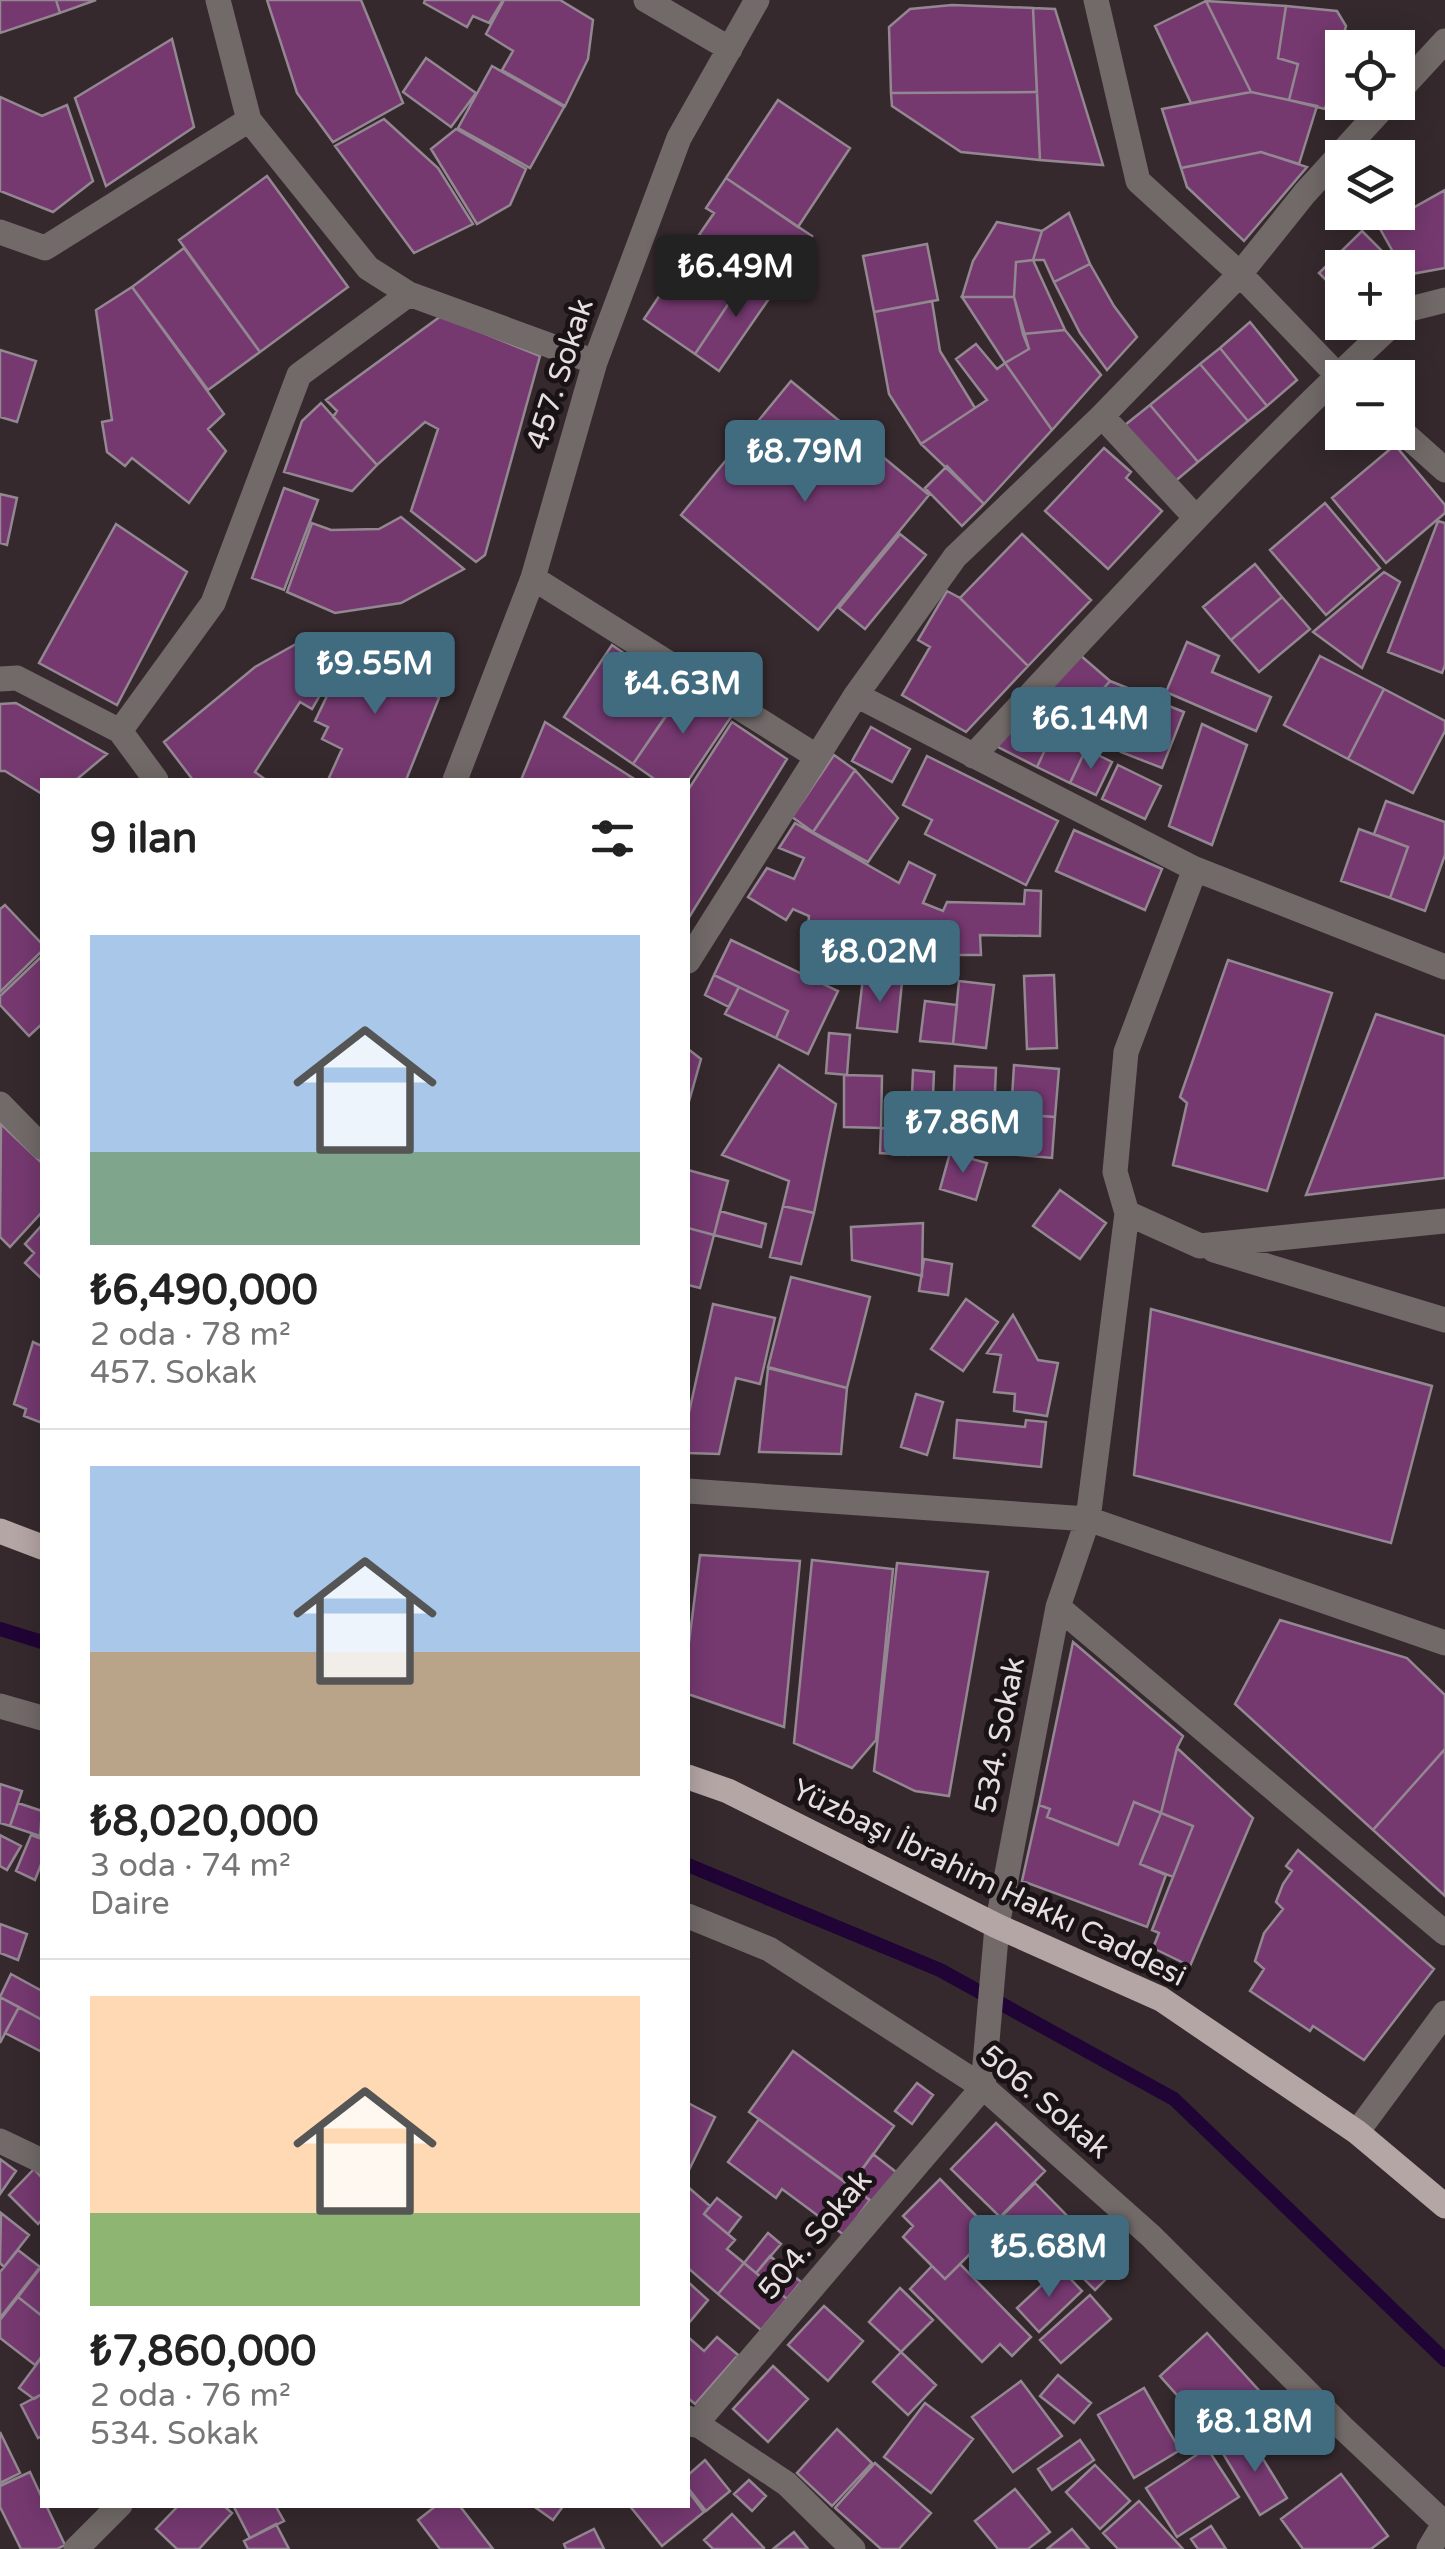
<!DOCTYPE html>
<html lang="tr">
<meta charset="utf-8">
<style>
body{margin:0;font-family:"Varela Round",sans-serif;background:#f6f6f6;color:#222;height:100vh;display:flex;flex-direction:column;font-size:38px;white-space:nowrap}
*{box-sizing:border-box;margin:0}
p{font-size:32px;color:#767676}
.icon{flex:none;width:55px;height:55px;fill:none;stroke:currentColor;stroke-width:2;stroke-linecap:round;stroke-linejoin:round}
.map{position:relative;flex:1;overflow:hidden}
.panel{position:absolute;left:40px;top:778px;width:650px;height:1730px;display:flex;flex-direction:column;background:#fff;border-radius:0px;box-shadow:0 5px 25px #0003}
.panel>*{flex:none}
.buttons{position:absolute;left:1325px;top:30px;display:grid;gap:20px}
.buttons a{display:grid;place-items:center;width:90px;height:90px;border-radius:0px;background:#fff;box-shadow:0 5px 25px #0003;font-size:50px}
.price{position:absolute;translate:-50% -85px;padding:0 22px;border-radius:10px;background:#416b7f;color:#fff;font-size:32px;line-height:65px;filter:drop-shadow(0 2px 5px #0008)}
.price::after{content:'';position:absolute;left:50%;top:60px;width:30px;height:22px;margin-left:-15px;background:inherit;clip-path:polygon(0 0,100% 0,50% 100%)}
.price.on{background:#222;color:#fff}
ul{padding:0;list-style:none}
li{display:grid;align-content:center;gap:20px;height:530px;padding:0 50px}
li+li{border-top:2px solid #e0e0e0}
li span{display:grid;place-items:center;height:310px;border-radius:0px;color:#555}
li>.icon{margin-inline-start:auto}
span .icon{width:180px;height:180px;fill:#fffc;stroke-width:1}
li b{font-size:42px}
h2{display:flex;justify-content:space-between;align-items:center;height:120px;padding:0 50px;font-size:42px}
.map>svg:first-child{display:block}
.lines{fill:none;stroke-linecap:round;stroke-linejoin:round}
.stream{stroke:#200435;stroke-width:14}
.building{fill:#753970;stroke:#938791;stroke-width:2.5}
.minor{stroke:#716a69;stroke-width:25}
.major{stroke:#b4a6a5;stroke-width:25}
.labels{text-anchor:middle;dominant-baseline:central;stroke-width:10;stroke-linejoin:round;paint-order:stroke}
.street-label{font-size:30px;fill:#e6dee0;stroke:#191315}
</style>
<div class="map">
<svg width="1445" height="2549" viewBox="0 0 1445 2549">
<rect width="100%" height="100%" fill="#35292d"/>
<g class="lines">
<!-- stream -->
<path class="stream" d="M0 1629 42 1642
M688 1865 940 1970 1174 2099 1445 2360"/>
</g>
<!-- building -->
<path class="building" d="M0 0H56L60 13 0 33Z
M56 0H96L60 13Z
M267 0H361L403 103 333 142 297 93Z
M425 0H503L489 23 473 16 467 27 424 3Z
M504 0H560L593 20 588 59 565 106 502 70 513 51 486 34Z
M1206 1 1251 92 1191 103 1155 26Z
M1206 1 1286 6 1278 58 1298 64 1289 100 1251 92Z
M952 5 1033 8 1037 92 891 93 889 27 910 9Z
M1286 6 1337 11 1346 26 1325 109 1289 100 1298 64 1278 58Z
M1033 8 1055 9 1103 165 1040 160Z
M172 39 194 127 106 186 75 98Z
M426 58 476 93 451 127 403 92Z
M492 66 564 107 530 168 458 128Z
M1037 92 1040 160 961 152 892 106 891 93Z
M1251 92 1317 106 1299 164 1261 152 1181 168 1162 109Z
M0 97 42 116 67 105 93 181 53 212 0 191Z
M778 100 850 148 798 227 726 178Z
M384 119 438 168 473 224 414 253 335 146Z
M456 129 526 169 510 205 477 224 431 149Z
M1261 152 1307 167 1244 241 1187 187 1181 168Z
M267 176 348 287 260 352 179 240Z
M726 178 812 236 777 287 699 235 714 213 706 208Z
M1445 190V268L1406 275 1379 227Z
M1069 213 1090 264 1054 282 1044 260H1033L1042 231Z
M997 222 1042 231 1033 260 1016 262 1014 297H962L973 261Z
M1362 231 1397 266 1342 268V296L1319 273Z
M700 235 751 270 695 354 644 319Z
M927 244 938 300 874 312 863 256Z
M184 248 260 352 208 390 132 287Z
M1033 260 1065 330 1023 334 1014 297 1016 262Z
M1090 264 1114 306 1137 337 1107 370 1080 333 1054 282Z
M751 270 777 287 719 371 695 354Z
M132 287 224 414 208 429 226 451 189 503 132 458 125 466 107 452 102 422 112 420 96 310Z
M962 297H1014L1029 349 1005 363Z
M932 301 940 351 975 408 921 444 889 394 874 312Z
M441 316 540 356 485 555 476 562 411 511 438 429 425 422 377 465 333 417 337 411 326 400Z
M1250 322 1297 380 1267 406 1220 348Z
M1065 330 1101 375 1052 430 1005 363 1029 349 1023 334Z
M976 344 997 369 1005 363 1052 430 984 504 921 444 987 400 956 359Z
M1220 348 1267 406 1248 421 1200 364Z
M0 350 36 361 17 422 0 417Z
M1200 364 1248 421 1198 462 1150 405Z
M791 381 929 495 818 630 681 515Z
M321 403 377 465 352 491 284 472 302 421Z
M1150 405 1198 462 1173 483 1125 425Z
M1395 445 1445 505V513L1386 563 1332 498Z
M1104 448 1131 472 1126 478 1162 511 1108 569 1045 511Z
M947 466 984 504 962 526 925 488Z
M284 488 318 500 284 590 252 578Z
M0 494 17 498 7 545 0 543Z
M1325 503 1380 568 1326 615 1270 550Z
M401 517 464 569 401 603 335 613 287 592 312 523 331 530 379 529Z
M1438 521 1445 523V665L1442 673 1388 652Z
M116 524 187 572 117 705 39 663Z
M900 534 926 555 865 629 839 608Z
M1022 534 1091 600 1028 666 960 598Z
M1255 564 1282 597 1231 640 1203 607Z
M1384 572 1400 582 1362 668 1313 632Z
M947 591 960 598 1028 666 966 732 902 695 930 647 918 640Z
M1282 597 1310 629 1259 672 1231 640Z
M1187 642 1219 656 1212 672 1271 697 1256 731 1166 692Z
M296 644 347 648 312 709 300 702 255 772 266 780H193L164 742 255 667Z
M612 645 682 693 633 764 564 717Z
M374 646 439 698 406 780H328L342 749 322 739 328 727 315 721 350 648Z
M1080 655 1110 681 1067 731 1037 705Z
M1320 656 1384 689 1348 759 1284 725Z
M1110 681 1140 693 1122 731 1081 715Z
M688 683 733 714 688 781 656 780 633 764Z
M1384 689 1445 721V731L1413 793 1348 759Z
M1144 696 1184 712 1162 768 1121 752Z
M16 703 107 754 76 780H42V794L5 771H0V704Z
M1024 719 1053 733 1037 767 996 746Z
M545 722 636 780H521Z
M732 722 787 759 688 919V790Z
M1202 724 1247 745 1212 845 1169 826Z
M871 727 910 749 892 782 852 761Z
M1053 733 1086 749 1070 783 1037 767Z
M1086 749 1112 762 1096 795 1070 783Z
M834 755 855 770 813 832 792 817Z
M927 756 1058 821 1026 885 925 834 932 820 903 805Z
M1118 765 1161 786 1145 819 1102 799Z
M855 770 898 818 868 862 813 832Z
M1386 801 1445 822V855L1425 911 1390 898 1408 847 1374 834Z
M795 823 899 883 909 862 935 875 923 903 943 911 947 902 1024 904 1025 890 1041 891 1040 936 980 935 981 955H928L930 975 808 927 809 916 793 909 786 920 748 897 767 868 794 879 804 858 779 848Z
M1359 829 1408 847 1390 898 1341 881Z
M1074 830 1162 869 1145 910 1056 871Z
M5 905 42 944V951L0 992V909Z
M731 940 838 991 808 1054 776 1038 788 1011 714 975Z
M42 956V1024L29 1036 0 1005V996Z
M1228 960 1332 993 1267 1191 1173 1165 1187 1103 1180 1097Z
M714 975 739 987 729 1007 705 995Z
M1054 975 1057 1048 1027 1049 1024 976Z
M863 978 902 982 897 1032 857 1028Z
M959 981 994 985 986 1048 953 1044Z
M739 987 788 1011 776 1038 725 1014Z
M925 1001 957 1005 953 1044 920 1041Z
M1376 1014 1445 1036V1178L1306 1195Z
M829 1033 850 1035 847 1075 826 1073Z
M688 1049 701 1059 688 1105Z
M779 1065 836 1104 814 1213 783 1206 789 1181 722 1155Z
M1014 1065 1059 1069 1055 1117 1011 1114Z
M955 1066 996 1068 994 1115 953 1113Z
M913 1070 934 1072 931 1144 910 1142Z
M844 1075 882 1076 881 1128 844 1127Z
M1011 1114 1055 1117 1052 1158 1008 1154Z
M1 1124 42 1163V1212L10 1247 0 1237Z
M881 1128 910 1130 909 1155 880 1153Z
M950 1153 987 1163 976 1200 940 1189Z
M688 1170 728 1181 714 1235 688 1228Z
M1060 1190 1106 1223 1080 1259 1033 1226Z
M783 1206 814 1213 801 1264 770 1257Z
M720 1211 766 1224 761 1247 714 1235Z
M923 1223 922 1276 852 1260 851 1227Z
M42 1225V1279L25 1263 34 1253 25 1244Z
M688 1228 714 1235 700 1288 688 1285Z
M924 1259 952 1264 948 1295 919 1291Z
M791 1277 870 1297 847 1388 768 1367Z
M966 1299 998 1322 963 1371 931 1349Z
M713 1304 775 1318 760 1384 736 1378 719 1454 688 1453V1417Z
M1151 1309 1432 1386 1391 1543 1134 1475Z
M1013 1315 1038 1360 1058 1363 1047 1416 1014 1411 1015 1394 994 1392 1001 1355 987 1353Z
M33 1342 42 1346V1423L24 1416 26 1409 14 1404Z
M768 1368 847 1388 841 1454 759 1452Z
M916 1394 943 1402 927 1455 901 1447Z
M957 1420 1025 1427 1026 1420 1046 1422 1041 1467 954 1458Z
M700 1555 800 1561 784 1727 688 1694V1650Z
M812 1560 893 1569 876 1740 852 1768 794 1743Z
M897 1563 988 1572 949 1796 915 1791 874 1771Z
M1280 1620 1407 1658 1445 1695V1749L1373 1830 1235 1704Z
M1073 1642 1183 1736 1177 1748 1161 1813 1134 1802 1118 1845 1047 1817 1050 1809 1039 1805Z
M1177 1748 1253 1818 1190 1966 1153 1948 1159 1933 1152 1930 1193 1826 1161 1813Z
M1445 1749V1896L1373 1830Z
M0 1784 22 1791 10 1826 0 1823Z
M1134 1802 1161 1813 1140 1864 1166 1875 1147 1927 1022 1881 1039 1805 1050 1809 1047 1817 1118 1845Z
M18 1803 42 1811 40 1836 10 1826Z
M1161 1813 1193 1826 1173 1877 1140 1864Z
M0 1835 21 1846 7 1870 0 1866Z
M31 1835 42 1839V1862L35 1880 16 1871Z
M1298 1850 1434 1969 1364 2060 1313 2026 1310 2031 1250 1991 1264 1969 1255 1961 1264 1933 1283 1909 1276 1902 1283 1884 1292 1871 1286 1866Z
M0 1924 27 1934 18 1960 0 1953Z
M11 1974 42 1991V2020L0 1997Z
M0 1997 19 2007 0 2043Z
M19 2007 42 2020V2052L5 2033Z
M793 2051 894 2126 850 2186 749 2112Z
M917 2083 933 2095 912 2124 895 2111Z
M688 2103 715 2117 688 2172Z
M759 2119 870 2200 844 2235 782 2189 776 2198 728 2162Z
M996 2123 1045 2171 1000 2217 951 2169Z
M873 2154 900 2175 878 2206 850 2186Z
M0 2159 16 2171 0 2194Z
M34 2169 42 2178V2220L38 2224 9 2195Z
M940 2179 992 2232 945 2279 903 2237 913 2226 903 2216Z
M1035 2183 1083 2232 1051 2264 1003 2215Z
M688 2187 710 2206 704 2214 735 2240 727 2249 744 2263 718 2294 688 2268Z
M717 2198 741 2217 728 2234 704 2214Z
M1 2213 29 2235 4 2267 0 2263Z
M768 2233 781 2244 756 2273 744 2263Z
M1096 2234 1123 2262 1095 2290 1067 2262Z
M18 2250 40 2267 0 2318V2272Z
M770 2256 801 2282 787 2299 756 2273Z
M744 2263 787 2299 761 2330 718 2294Z
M960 2264 1031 2337 1012 2356 1000 2344 982 2362 910 2289 932 2266 945 2279Z
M42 2266V2316L18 2297Z
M1060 2268 1082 2291 1039 2332 1017 2308Z
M688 2282 708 2300 688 2324Z
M900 2288 933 2320 901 2352 869 2322Z
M1090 2295 1111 2319 1061 2363 1040 2340Z
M18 2297 42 2316V2356L35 2365 0 2338V2320Z
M824 2306 863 2341 828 2381 788 2345Z
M1207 2333 1264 2396 1217 2440 1160 2376Z
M688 2337 704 2351 717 2337 738 2355 695 2404 688 2398Z
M901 2352 936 2385 908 2415 873 2382Z
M42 2357V2394L34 2399 19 2388Z
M773 2366 808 2399 768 2442 733 2409Z
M1058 2375 1091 2403 1074 2423 1040 2396Z
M1021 2381 1062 2436 1013 2472 972 2417Z
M1144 2388 1180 2450 1134 2478 1098 2415Z
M42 2394V2436L38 2438 21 2405Z
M925 2403 973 2439 931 2493 884 2457Z
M837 2429 872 2463 832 2506 797 2473Z
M0 2432 20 2473 0 2483Z
M1249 2436 1287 2498 1260 2515 1222 2452Z
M1080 2440 1094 2460 1052 2490 1038 2469Z
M1207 2448 1239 2497 1177 2537 1146 2488Z
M705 2460 730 2491 706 2511 688 2488V2475Z
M875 2463 931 2513 899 2549H881L835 2508Z
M1095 2465 1130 2501 1100 2529 1066 2492Z
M30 2472 42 2498V2505H46L65 2545 57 2549H21L0 2507V2486Z
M1341 2474 1388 2536 1371 2549H1303L1281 2519Z
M749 2480 766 2496 752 2511 734 2494Z
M1015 2489 1050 2532 1028 2549H998L975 2521Z
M688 2491 704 2512 662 2546 629 2505H688Z
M1139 2501 1183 2549H1118L1103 2533Z
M179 2505H223L232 2513 199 2549H177L156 2529Z
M233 2505H275L284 2521 250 2538Z
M437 2505H459L493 2549H440L418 2520Z
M532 2505H564L553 2520Z
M732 2514 764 2548 763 2549H713L704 2540Z
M276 2524 289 2549H248L244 2541Z
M1211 2526 1226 2549H1198L1191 2539Z
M594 2529 604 2549H566L564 2544Z
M1072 2529 1089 2549H1047Z
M794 2532 808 2549H773Z"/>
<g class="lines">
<!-- minor -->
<path class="minor" d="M218 0 249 120 368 268 409 294 595 362
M646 0 730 49
M1096 0 1138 181 1240 274 1342 380
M1398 92 1445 41
M0 232 45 248 249 120
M1398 320 1410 309 1445 300
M1102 416 1196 518
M1398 428 1445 470
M533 578 816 756
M0 679 17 678 120 731 156 780
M856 695 1195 869 1445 967
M120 731 213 603 299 375 409 294
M973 756C1111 609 1246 459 1395 322
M455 780 533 578 595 362 679 138 757 0
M688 961 856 695 955 557 1102 416 1240 274 1305 193 1388 102
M0 1104 42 1147
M1127 1213 1200 1246 1445 1221
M1214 1250 1445 1320
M688 1491 1088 1519 1445 1643
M1058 1607 1445 1933
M0 1706 42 1718
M688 1916 769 1949 983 2087 1151 2236 1343 2428 1445 2524
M1357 2132 1445 2013
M0 2141 42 2161
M688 2418 787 2484 853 2549
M695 2425 983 2087 997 1926 1058 1607 1088 1519 1127 1213 1115 1172 1126 1052 1195 869
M76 2549 120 2505
M1429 2549 1444 2524"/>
<!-- major -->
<path class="major" d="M0 1531 42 1547
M688 1777 728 1791 997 1926 1161 1999 1357 2132 1445 2206"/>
</g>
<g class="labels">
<!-- street labels -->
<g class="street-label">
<text transform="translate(560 374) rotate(-72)">457. Sokak</text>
<text transform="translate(1000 1735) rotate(-79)">534. Sokak</text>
<text transform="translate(989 1883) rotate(26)">Yüzbaşı İbrahim Hakkı Caddesi</text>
<text transform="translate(1045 2102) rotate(40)">506. Sokak</text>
<text transform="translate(815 2235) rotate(-50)">504. Sokak</text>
</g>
</g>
</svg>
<div class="buttons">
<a><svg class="icon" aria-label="locate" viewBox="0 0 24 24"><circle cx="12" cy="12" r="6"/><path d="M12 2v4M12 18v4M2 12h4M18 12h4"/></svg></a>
<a><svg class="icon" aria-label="layers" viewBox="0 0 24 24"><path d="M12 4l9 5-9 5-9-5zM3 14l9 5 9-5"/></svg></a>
<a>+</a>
<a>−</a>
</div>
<b class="price on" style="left:736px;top:320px">₺6.49M</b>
<b class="price" style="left:805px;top:505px">₺8.79M</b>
<b class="price" style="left:375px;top:717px">₺9.55M</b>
<b class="price" style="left:683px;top:737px">₺4.63M</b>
<b class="price" style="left:1091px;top:772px">₺6.14M</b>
<b class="price" style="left:880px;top:1005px">₺8.02M</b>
<b class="price" style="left:963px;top:1176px">₺7.86M</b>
<b class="price" style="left:1049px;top:2300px">₺5.68M</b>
<b class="price" style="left:1255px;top:2475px">₺8.18M</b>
<section class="panel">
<h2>9 ilan<svg class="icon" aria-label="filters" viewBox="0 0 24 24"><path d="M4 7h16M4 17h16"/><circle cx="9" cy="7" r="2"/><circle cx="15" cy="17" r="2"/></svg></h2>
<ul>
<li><span style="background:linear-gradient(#a9c7e8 70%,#7fa58c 0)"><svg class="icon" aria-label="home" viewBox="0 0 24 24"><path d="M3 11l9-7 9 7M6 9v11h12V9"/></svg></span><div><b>₺6,490,000</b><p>2 oda · 78 m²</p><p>457. Sokak</p></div></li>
<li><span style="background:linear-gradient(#a9c7e8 60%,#b9a48a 0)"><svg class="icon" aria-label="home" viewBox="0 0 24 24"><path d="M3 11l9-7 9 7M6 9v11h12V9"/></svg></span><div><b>₺8,020,000</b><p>3 oda · 74 m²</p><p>Daire</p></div></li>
<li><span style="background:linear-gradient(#ffd9b3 70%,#8fb573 0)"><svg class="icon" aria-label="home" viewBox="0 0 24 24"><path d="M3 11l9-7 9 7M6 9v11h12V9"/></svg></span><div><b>₺7,860,000</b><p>2 oda · 76 m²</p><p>534. Sokak</p></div></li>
</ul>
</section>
</div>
